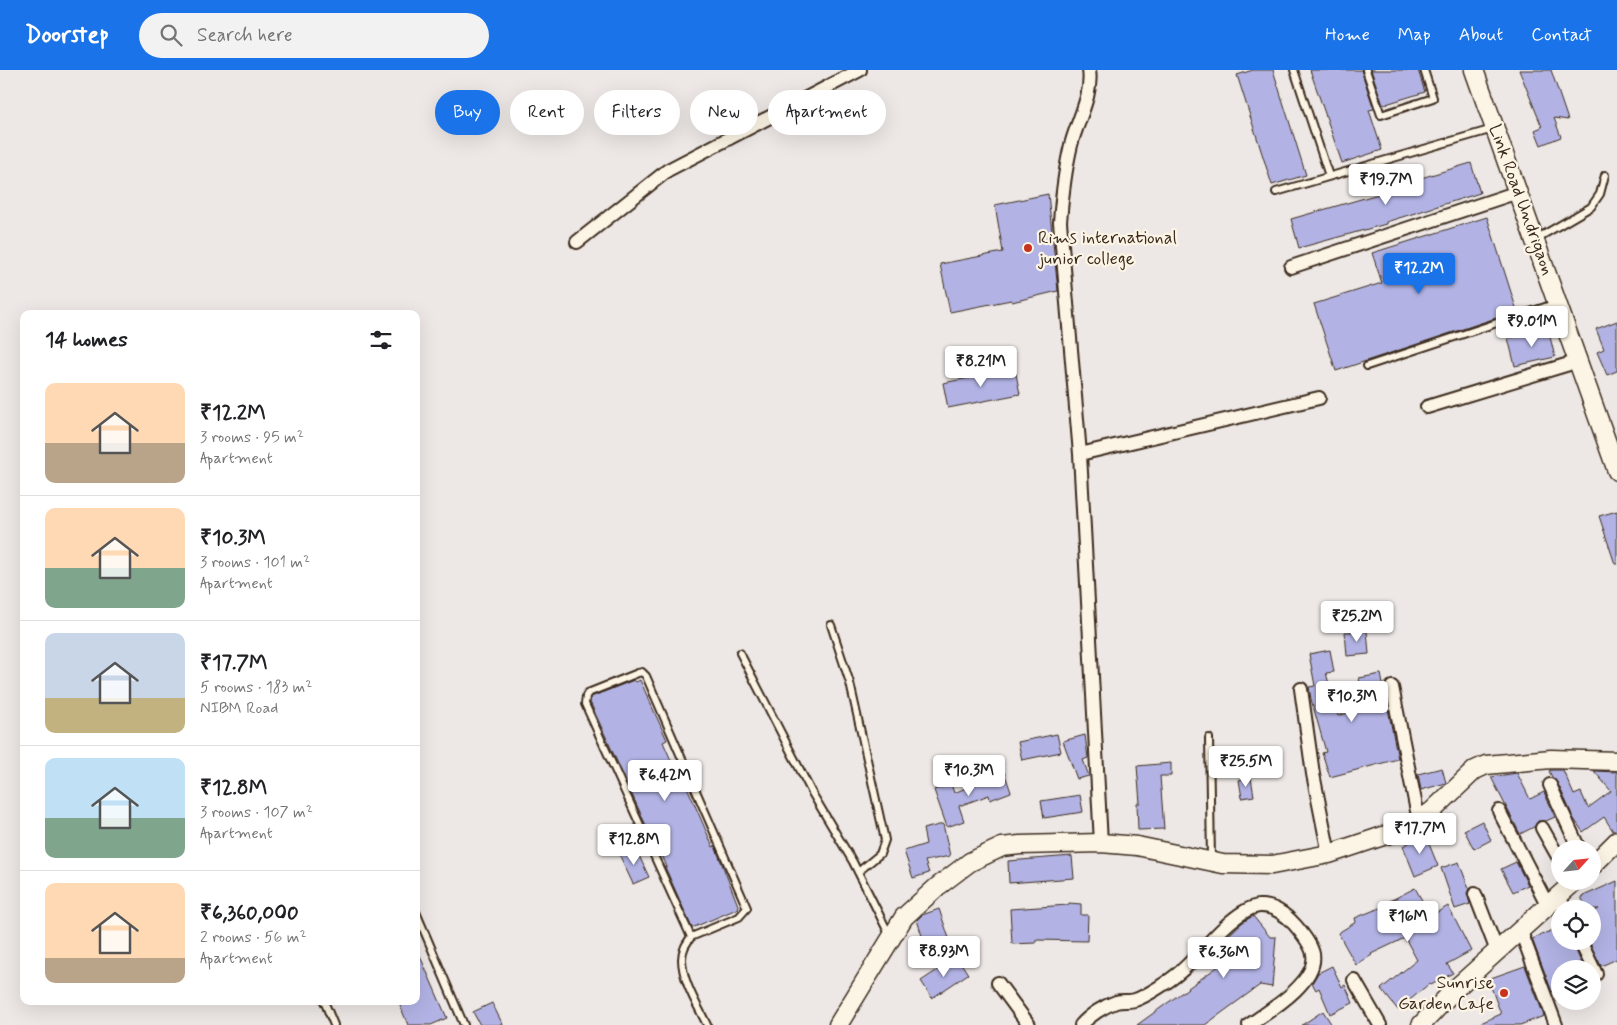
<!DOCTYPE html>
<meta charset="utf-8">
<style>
body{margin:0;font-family:Mynerve,sans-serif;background:#f2f2f2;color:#202124;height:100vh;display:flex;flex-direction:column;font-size:19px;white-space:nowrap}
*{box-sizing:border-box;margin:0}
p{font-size:16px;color:#757577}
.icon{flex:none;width:28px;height:28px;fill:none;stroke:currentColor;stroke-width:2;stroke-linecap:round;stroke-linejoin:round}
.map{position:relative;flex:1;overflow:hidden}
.drawer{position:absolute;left:20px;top:240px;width:400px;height:695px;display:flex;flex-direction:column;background:#fff;border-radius:10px;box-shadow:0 5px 20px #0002}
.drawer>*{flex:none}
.top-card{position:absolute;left:435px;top:20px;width:475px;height:45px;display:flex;gap:10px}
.needle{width:32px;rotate:63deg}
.fabs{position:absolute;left:1551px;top:770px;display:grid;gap:10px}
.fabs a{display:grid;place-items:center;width:50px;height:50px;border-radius:50%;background:#fff;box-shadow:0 5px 20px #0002;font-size:25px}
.price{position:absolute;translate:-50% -42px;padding:0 11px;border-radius:5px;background:#fff;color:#222;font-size:16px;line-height:32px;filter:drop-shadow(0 1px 2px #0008)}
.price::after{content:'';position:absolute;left:50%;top:30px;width:15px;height:11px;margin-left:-8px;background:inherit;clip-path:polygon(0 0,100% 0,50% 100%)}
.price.active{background:#1a73e8;color:#fff}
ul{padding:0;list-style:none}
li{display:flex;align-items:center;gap:15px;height:125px;padding:0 25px}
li+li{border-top:1px solid #e0e0e0}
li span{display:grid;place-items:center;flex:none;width:140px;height:100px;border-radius:10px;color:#555}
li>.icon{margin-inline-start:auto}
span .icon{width:60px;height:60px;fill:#fffc;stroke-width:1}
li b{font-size:21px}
h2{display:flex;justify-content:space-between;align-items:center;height:60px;padding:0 25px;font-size:21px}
.chip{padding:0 18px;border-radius:22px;background:#fff;box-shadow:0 5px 20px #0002;font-size:18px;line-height:45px}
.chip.active{background:#1a73e8;color:#fff}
header{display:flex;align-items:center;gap:30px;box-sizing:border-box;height:70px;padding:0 25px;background:#1a73e8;color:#fff}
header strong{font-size:24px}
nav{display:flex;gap:28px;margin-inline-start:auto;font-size:18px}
.search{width:350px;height:45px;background:#f2f2f2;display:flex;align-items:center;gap:12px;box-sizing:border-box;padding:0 18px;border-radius:28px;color:#757577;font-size:19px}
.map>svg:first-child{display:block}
.building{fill:#b2b3e4;stroke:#3b2a1e}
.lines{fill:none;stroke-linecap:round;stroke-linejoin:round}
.lane-casing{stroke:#3b2a1e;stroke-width:10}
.street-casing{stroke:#3b2a1e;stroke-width:16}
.secondary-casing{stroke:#3b2a1e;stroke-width:21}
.lane{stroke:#fcf5e5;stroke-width:6}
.street{stroke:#fcf5e5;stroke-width:12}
.secondary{stroke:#fcf5e5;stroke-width:18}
.poi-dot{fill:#c8321e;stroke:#fcf5e5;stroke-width:2}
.labels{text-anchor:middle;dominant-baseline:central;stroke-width:4.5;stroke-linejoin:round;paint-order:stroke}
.street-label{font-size:18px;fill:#3b2a1e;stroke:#fcf5e5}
.poi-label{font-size:18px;fill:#3b2a1e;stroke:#fcf5e5;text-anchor:start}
</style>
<header>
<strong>Doorstep</strong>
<div class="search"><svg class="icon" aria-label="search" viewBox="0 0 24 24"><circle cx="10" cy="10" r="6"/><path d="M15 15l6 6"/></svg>Search here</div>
<nav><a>Home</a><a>Map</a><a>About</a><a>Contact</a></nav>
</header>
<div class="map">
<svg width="1617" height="955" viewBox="0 0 1617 955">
<rect width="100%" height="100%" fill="#ede8e5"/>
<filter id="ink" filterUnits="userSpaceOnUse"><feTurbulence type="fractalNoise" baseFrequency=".02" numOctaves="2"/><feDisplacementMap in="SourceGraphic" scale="10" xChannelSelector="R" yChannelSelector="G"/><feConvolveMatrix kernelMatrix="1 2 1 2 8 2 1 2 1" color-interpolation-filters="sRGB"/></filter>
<g filter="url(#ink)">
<!-- building -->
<path class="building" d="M1253 0H1273L1306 105 1272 115 1237 5Z
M1310 0H1361L1374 39 1369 40 1382 80 1342 93Z
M1371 0H1418L1425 22 1383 35Z
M1519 0H1551L1568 50 1554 48 1561 67 1541 75 1535 60 1542 57Z
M1471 93 1480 123 1386 152V154L1299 178 1291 149 1382 123 1381 120Z
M1048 124 1058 221 1012 232 1011 230 950 242 940 194 1003 182 995 135Z
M1487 147 1517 241 1336 301 1314 234 1382 213 1372 183Z
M1617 251V301L1607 305 1597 282 1604 279 1596 259Z
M1548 259 1555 287 1515 296 1508 268Z
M1015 299 1020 324 948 338 943 313Z
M1617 441V494H1615L1599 446Z
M1367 561 1369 584 1347 586 1345 562Z
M1330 580 1334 602 1326 603 1338 646 1365 638 1359 608 1381 604 1398 689 1330 707 1322 683 1326 682 1311 629 1309 617 1315 616 1309 584Z
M634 610 636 612 640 610 667 670 663 672 677 704 681 703 713 777 715 776 739 838 692 858 665 797H667L652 761 649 762 590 632 591 627Z
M1057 664 1061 682 1022 690 1018 672Z
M1085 665 1088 688 1083 690 1089 706 1077 709 1063 671Z
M1171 693V706H1160L1164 759 1138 760 1137 733H1140L1137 696Z
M1442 698 1446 713 1421 720 1418 704Z
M1552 700H1563L1574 725 1581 722 1588 738 1611 721 1594 701 1617 702V761H1613L1604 747 1583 762 1574 749 1557 712 1552 707 1549 701Z
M1004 702 1011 722 990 730 989 725 959 736 964 751 947 757 934 720 951 714 954 723Z
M1517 703 1530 729 1544 722 1555 747 1546 751H1538L1534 757 1520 764 1491 707Z
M1251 708 1254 726 1242 728 1239 710Z
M1080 725 1083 742 1044 748 1041 731Z
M1482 751 1491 770 1474 779 1464 760Z
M943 754 950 786 925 791 929 803 913 808 904 781 926 774 923 759Z
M1425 764 1438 796 1415 806 1403 776Z
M635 777 649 807 633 814 619 784Z
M1072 786 1074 808 1009 813 1008 791Z
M1459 792 1469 819 1467 823 1470 834 1455 839 1441 798Z
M1516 792 1528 815 1513 822 1501 799Z
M1617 811V889L1601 896 1589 871H1592V842L1599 839H1587L1581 827Z
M1415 818 1431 846 1448 836 1471 881 1447 894 1453 903 1431 915 1430 913 1398 940 1381 919 1417 890 1405 868 1371 884 1372 885 1356 895 1338 863 1356 852 1355 848 1387 835 1386 833Z
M1069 833 1081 834V845H1088L1087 871 1036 870V873L1012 874 1010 839 1068 835Z
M939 839 950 871 926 879 917 850 922 845Z
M1253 846 1270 867H1276L1272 917 1260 915 1205 955H1137L1220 895 1217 891 1228 882 1221 872 1243 852Z
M1560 857V871H1572L1584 899H1560V919L1552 922 1532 869Z
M416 877 447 948 431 955H408L398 931H416Z
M957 887 968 904 932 928 921 911Z
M1332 896 1342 917 1345 915 1353 933 1330 944 1319 918 1316 920 1312 913 1318 903Z
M1525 896 1544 946 1520 955H1476L1501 944 1488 909Z
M492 933 503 955H480L473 942Z
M1323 941 1332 955H1302Z"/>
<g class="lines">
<!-- lane casing -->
<g class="lane-casing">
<path id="lane" d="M1294 0 1329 106
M1366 0 1381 45 1433 28 1424 0
M1276 122 1493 59
M1536 169 1591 137 1600 124 1605 105
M1367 296 1557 233
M831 555 850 613 885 770 880 784 858 802
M740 583 812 723 853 792 890 866
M1209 668 1211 789
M416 842 464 955
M691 867 739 847 747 838 646 606 642 602 638 603 588 623 586 626 585 634 691 867C686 874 682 880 682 889 682 911 698 936 707 955
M324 931 334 955"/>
</g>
<!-- street casing -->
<g class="street-casing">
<path id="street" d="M1089 0C1093 25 1077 51 1071 75 1065 100 1062 126 1060 152L1080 384 1101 773
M577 172 668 100 860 0
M1291 197 1518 122
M1427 337 1579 291
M1080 384 1319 328
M1392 617 1419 751
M1301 619 1313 704 1329 784
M1550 715 1579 779
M1499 741 1548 836
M1542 758 1560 790
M1475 824 1497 881
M1559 826 1565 839
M1520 859 1556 955
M1580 871 1596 904
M1354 910 1380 955
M998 913 1029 955
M1081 955C1090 945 1104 936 1116 932 1122 930 1129 932 1135 930 1147 926 1171 910 1180 902 1200 886 1233 839 1259 836 1273 835 1286 845 1295 855 1301 862 1311 874 1313 884 1318 912 1269 941 1249 955"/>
</g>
<!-- secondary casing -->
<g class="secondary-casing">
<path id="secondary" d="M1474 0 1617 401
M1592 796 1617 771
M838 955 904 847 937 817 970 792 1002 777 1020 775 1101 773 1137 776 1223 794 1272 795 1329 784 1395 762 1419 751 1432 741 1475 700 1486 695 1551 689 1617 691
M1421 955 1454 920 1575 811"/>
</g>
<!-- lane -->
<use href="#lane" class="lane"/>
<!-- street -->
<use href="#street" class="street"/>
<!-- secondary -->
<use href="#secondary" class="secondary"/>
</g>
</g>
<!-- markers -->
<g class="poi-dot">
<circle cx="1028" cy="178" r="5"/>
<circle cx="1504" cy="923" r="5"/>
</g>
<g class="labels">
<!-- street labels -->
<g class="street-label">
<text transform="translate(1521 130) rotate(70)">Link Road Undrigaon</text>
</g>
<!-- poi labels -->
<g class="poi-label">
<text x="1038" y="168">Rims international<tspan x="1038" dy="21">junior college</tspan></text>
<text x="1494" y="913" text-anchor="end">Sunrise<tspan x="1494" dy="21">Garden Cafe</tspan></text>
</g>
</g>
</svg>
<div class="fabs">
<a><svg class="needle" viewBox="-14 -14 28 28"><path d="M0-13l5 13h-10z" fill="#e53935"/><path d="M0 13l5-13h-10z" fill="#757577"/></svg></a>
<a><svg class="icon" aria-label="locate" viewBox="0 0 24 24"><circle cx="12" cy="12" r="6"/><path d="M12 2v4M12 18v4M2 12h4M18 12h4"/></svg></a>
<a><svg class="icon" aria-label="layers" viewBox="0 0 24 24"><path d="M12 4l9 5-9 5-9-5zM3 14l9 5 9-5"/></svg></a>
</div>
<b class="price" style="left:1386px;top:136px">₹19.7M</b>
<b class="price active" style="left:1419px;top:225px">₹12.2M</b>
<b class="price" style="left:1532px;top:278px">₹9.01M</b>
<b class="price" style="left:981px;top:318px">₹8.21M</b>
<b class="price" style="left:1357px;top:573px">₹25.2M</b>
<b class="price" style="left:1352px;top:653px">₹10.3M</b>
<b class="price" style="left:1246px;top:718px">₹25.5M</b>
<b class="price" style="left:969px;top:727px">₹10.3M</b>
<b class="price" style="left:665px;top:732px">₹6.42M</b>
<b class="price" style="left:1420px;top:785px">₹17.7M</b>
<b class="price" style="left:634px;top:796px">₹12.8M</b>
<b class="price" style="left:1408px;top:873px">₹16M</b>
<b class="price" style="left:944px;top:908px">₹8.93M</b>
<b class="price" style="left:1224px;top:909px">₹6.36M</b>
<div class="top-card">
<a class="chip active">Buy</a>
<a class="chip">Rent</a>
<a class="chip">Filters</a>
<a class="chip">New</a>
<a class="chip">Apartment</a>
</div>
<section class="drawer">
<h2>14 homes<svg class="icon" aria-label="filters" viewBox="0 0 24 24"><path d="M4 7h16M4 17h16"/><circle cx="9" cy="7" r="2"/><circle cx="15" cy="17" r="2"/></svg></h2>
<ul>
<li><span style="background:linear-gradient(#ffd9b3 60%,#b9a48a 0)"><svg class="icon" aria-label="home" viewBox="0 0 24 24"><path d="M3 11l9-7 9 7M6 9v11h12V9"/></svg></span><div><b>₹12.2M</b><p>3 rooms · 95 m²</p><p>Apartment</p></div></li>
<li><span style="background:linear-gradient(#ffd9b3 60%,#7fa58c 0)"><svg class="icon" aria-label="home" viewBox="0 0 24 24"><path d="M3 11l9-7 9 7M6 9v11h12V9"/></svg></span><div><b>₹10.3M</b><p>3 rooms · 101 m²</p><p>Apartment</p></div></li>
<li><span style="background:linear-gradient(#c9d6e8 65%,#c2b280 0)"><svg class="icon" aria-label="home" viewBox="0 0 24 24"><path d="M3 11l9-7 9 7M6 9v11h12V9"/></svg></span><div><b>₹17.7M</b><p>5 rooms · 183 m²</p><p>NIBM Road</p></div></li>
<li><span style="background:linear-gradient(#bfe0f5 60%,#7fa58c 0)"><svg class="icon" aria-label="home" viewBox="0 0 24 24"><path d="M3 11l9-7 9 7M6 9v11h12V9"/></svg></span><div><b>₹12.8M</b><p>3 rooms · 107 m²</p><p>Apartment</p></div></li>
<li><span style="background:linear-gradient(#ffd9b3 75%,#b9a48a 0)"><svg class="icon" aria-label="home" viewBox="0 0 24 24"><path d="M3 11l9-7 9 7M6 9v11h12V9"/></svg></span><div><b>₹6,360,000</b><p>2 rooms · 56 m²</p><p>Apartment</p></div></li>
</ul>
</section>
</div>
